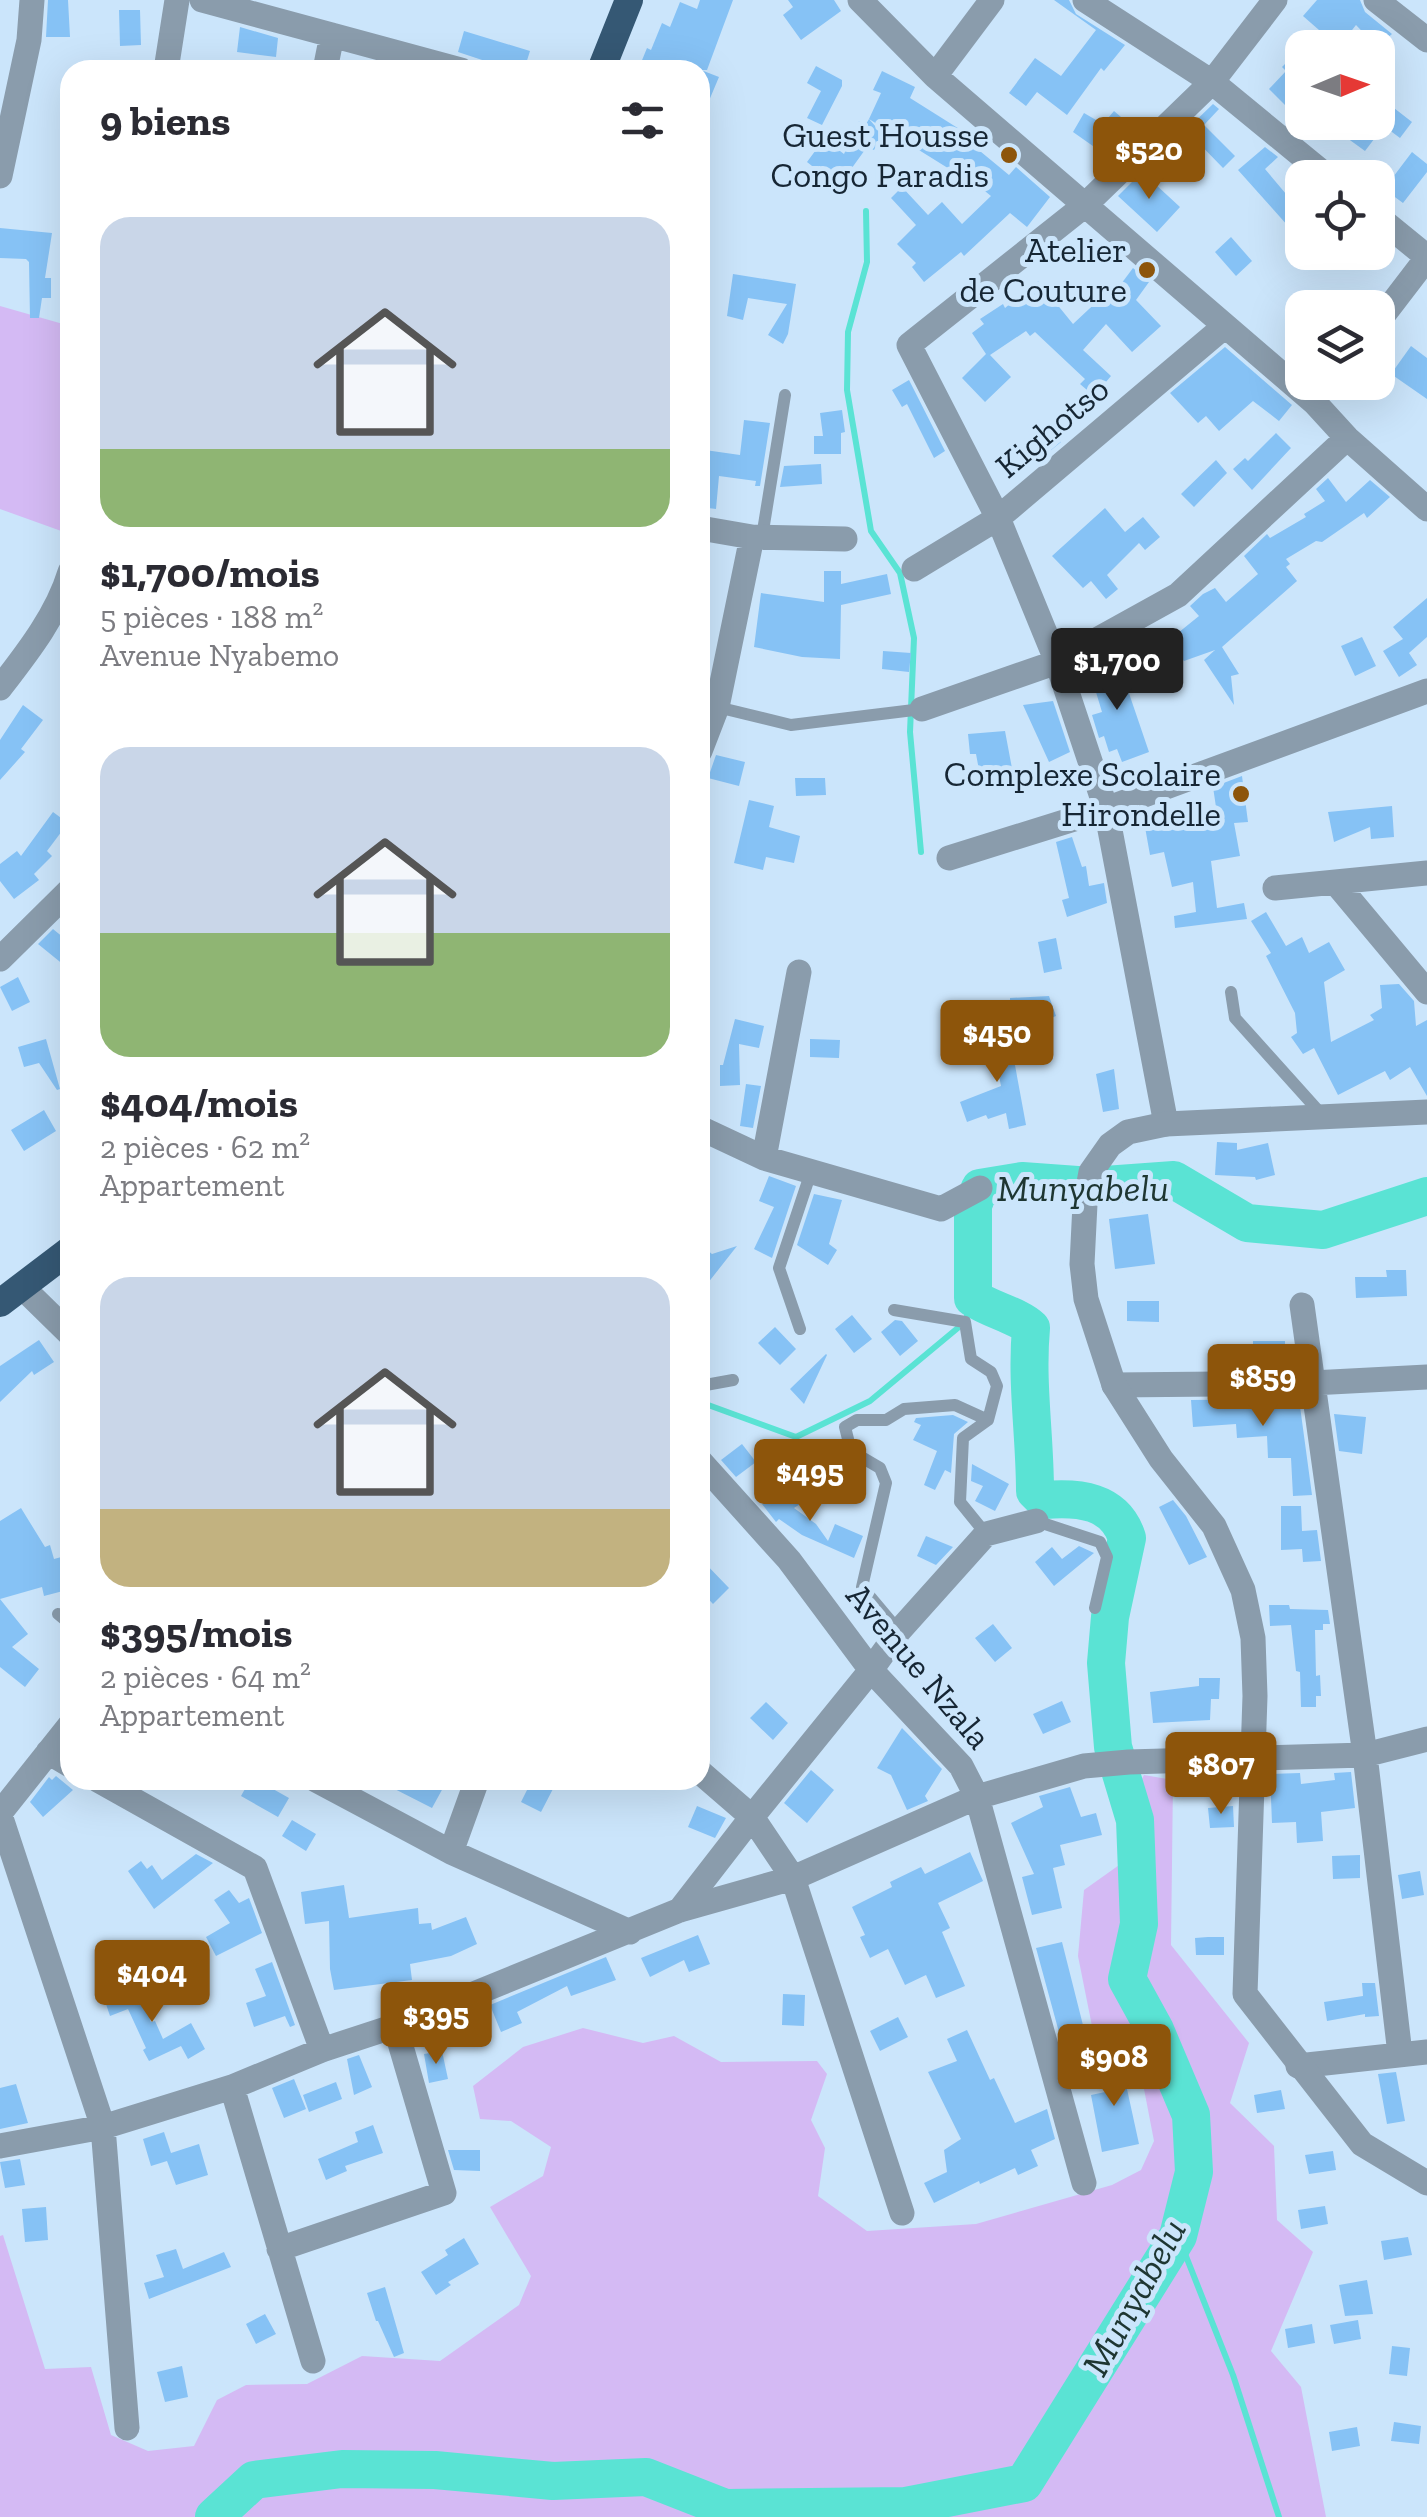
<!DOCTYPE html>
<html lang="fr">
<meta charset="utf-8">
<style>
body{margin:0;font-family:"Zilla Slab",serif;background:#f2f2f3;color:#2b2b33;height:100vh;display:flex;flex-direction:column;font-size:38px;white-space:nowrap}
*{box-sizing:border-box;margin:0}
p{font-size:32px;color:#7c7c81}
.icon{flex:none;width:55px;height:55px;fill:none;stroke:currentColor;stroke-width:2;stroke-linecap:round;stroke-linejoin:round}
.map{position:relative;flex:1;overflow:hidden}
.details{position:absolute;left:60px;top:60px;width:650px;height:1730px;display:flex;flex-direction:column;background:#fff;border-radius:30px;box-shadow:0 10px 40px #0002}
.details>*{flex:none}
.needle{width:65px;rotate:88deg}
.controls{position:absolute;left:1285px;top:30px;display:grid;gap:20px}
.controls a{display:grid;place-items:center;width:110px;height:110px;border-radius:20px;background:#fff;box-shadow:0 10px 40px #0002;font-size:50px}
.price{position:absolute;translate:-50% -85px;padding:0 22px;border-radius:10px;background:#8d550b;color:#fff;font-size:32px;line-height:65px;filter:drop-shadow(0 2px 5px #0008)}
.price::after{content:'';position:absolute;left:50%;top:60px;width:30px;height:22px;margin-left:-15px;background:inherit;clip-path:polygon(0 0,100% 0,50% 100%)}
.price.active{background:#222;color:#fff}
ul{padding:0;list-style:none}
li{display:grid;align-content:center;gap:20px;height:530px;padding:0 40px}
li span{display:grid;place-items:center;height:310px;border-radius:30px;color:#555}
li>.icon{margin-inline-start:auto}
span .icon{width:180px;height:180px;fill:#fffc;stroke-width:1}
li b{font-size:42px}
h2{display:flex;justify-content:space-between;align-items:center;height:120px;padding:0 40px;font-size:42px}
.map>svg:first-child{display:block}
.green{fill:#d4baf4}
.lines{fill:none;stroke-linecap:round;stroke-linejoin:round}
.stream{stroke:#5ae3d4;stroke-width:6}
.river{stroke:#5ae3d4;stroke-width:38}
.building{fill:#86c2f5}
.service{stroke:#8a9cac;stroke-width:12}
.minor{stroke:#8a9cac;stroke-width:25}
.tertiary{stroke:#8a9cac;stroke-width:25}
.trunk{stroke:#355874;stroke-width:28}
.poi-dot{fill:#8d550b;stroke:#cbe5fb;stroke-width:4}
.labels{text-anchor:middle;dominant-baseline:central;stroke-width:10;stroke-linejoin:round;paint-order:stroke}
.poi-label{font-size:35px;fill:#162634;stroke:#cbe5fb;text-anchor:end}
.street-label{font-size:35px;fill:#162634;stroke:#cbe5fb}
.water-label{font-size:38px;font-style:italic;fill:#1e3632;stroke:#cbe5fb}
</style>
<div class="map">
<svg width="1427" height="2517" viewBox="0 0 1427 2517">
<rect width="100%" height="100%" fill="#cbe5fb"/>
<!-- green -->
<path class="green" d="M0 306 70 326V504L64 532 0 509Z
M1144 1775 1173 1780 1171 1945 1249 2043 1230 2103 1274 2146 1277 2220 1313 2252 1271 2351 1301 2387 1326 2517H0V2236L3 2235 45 2369 91 2367 111 2435 148 2451 194 2446 217 2400 246 2385 307 2384 362 2356 440 2361 519 2305 531 2276 490 2207 543 2176 551 2147 511 2121 480 2119 473 2086 523 2047 583 2028 643 2043 674 2036 721 2062 817 2061 827 2074 811 2120 825 2148 818 2196 867 2231 976 2224 1112 2185 1141 2170 1154 2141 1139 2063 1095 2041 1078 1956 1084 1890 1122 1863 1125 1810Z"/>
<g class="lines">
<!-- stream -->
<path class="stream" d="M866 211 867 262 848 332 847 390 871 531 900 573 914 638 910 732 921 852
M700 1402 796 1437 870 1401 965 1322 973 1298
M1178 2236 1233 2375 1279 2517"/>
<!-- river -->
<path class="river" d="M214 2517 254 2480 342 2469 435 2470 553 2481 646 2477 725 2508 906 2506 1024 2483 1178 2236 1194 2172 1191 2115 1155 2030 1127 1979 1139 1924 1135 1820 1113 1747 1106 1663 1110 1617 1127 1538C1115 1500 1078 1497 1044 1500L1035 1491C1035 1436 1026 1383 1031 1328 1019 1316 991 1310 973 1298V1205L980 1188 1022 1181 1091 1186 1174 1180 1247 1223 1323 1230 1427 1196"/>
</g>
<!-- building -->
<path class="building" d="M48 0H68L70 37H46Z
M700 0H733L707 70H701L719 77 700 122V70H638L647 48 651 50 662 23 670 27 680 2 697 9Z
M788 0H834L841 11 801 40 783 15 793 7Z
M1054 0H1069L1076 14 1125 45 1104 71 1101 68 1067 115 1037 92 1026 106 1009 93 1035 58 1061 76 1096 30Z
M1317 0H1360L1365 12 1392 34 1377 47 1356 25 1338 48H1302V88L1286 106 1269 89 1286 71 1282 67 1319 30 1303 16Z
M119 10H140L141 45 120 46Z
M240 27 278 38 276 57 237 52Z
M464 31 530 51 524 70H512L458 52Z
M816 66 842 80V86L822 125 807 118 821 91 807 83Z
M882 71 915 87 910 98 972 137 969 142 1009 175 1016 167 1050 197 1027 227 1010 213 964 256 961 252 924 282 912 267 916 263 897 244 916 225 891 198 902 187 928 215 942 202 962 224 991 196 954 166 951 170 869 119 881 93 873 90Z
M1213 104 1219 109 1204 125 1235 156 1223 168 1186 130Z
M1394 108 1412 122 1400 138 1384 126 1365 151 1325 122H1383Z
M1114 111 1135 129 1110 158 1073 132 1084 113 1103 124Z
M869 119 882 134 874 150 867 147 836 190 829 186 831 181 807 162 824 139 844 154 859 121 866 124Z
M1265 147 1278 157 1265 169 1302 213 1292 225 1288 226 1238 170Z
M1412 152 1427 164V172L1403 203 1384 189Z
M1142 172 1180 207 1157 232 1118 196Z
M0 228 52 233 45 278H51V298H42L39 318H30L29 262 26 259 0 258Z
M1231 237 1252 261 1236 276 1215 252Z
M1133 268 1149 282 1136 300 1161 326 1132 352 1106 324 1083 350 1111 376 1094 396 1080 384 1085 379 1035 332 1030 336 1026 331 990 355 1011 377 985 402 962 378 986 354 972 333 984 324 980 319 1003 304 1005 308 1038 281 1073 324 1119 281 1121 284Z
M733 274 796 284 788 334 783 344 768 335 787 304 748 298 743 320 727 316Z
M1411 346 1427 358V399L1391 374Z
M1225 347 1292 405 1279 421 1253 401 1219 431 1206 416 1198 423 1170 393Z
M909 380 945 451 934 458 907 404 902 407 892 390Z
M842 410 845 432 841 433V454H814V436H823L820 413Z
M744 420 770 423 760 486H755L756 481 719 476 716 509 700 507 705 450 740 455Z
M1048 425 1061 442 1038 461 1025 444Z
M1276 433 1291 448 1252 490 1233 469 1245 458 1248 461Z
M1216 460 1227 473 1194 507 1181 494Z
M821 464 822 484 780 487 784 466Z
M1328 478 1346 502 1370 480 1390 497 1367 518 1364 513 1322 542 1316 541 1286 559 1290 564 1286 567 1297 581 1222 647 1239 674 1231 676 1234 705 1204 660 1215 650 1184 661 1168 641 1199 616 1190 606 1203 594 1215 588 1226 602 1258 574 1244 556 1267 534 1270 538 1306 517 1304 514 1325 501 1316 489Z
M1105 508 1125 532 1143 517 1160 537 1145 550 1139 543 1107 575 1118 589 1106 599 1091 581 1083 588 1052 556Z
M824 571H841V584L887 574 891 594 841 605 840 659 802 657 754 647 761 593 824 602Z
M1427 598V637L1409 653 1417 665 1399 677 1383 651 1403 639 1393 627Z
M1362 637 1376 666 1355 676 1341 646Z
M883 651 911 653 909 672 882 669Z
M1118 661 1149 752 1122 762 1117 749 1109 752 1104 736 1099 738 1092 715 1102 712 1089 669Z
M1053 701 1070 752 1049 762 1023 705Z
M23 705 43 720 21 749 25 752 0 780V740Z
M1005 731 1014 779 982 786 976 754H970L968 734Z
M716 755 745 762 739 786 708 778Z
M1242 776 1248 822 1234 823 1240 856 1211 861 1217 908 1244 903 1247 919 1175 928 1174 916 1196 912 1193 882 1172 887 1164 852 1150 855 1143 816 1216 807 1213 787Z
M795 778H825L826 795 796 796Z
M749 800 774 806 769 827 800 836 794 863 766 857 763 870 734 863Z
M1392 806 1394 837 1371 839 1370 827 1334 842 1328 812Z
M53 812 68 823 47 851 52 856 34 874 39 880 14 899 0 881V864L17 851 21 856Z
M1072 837 1082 867 1086 866 1089 886 1104 883 1107 903 1067 917 1062 900 1069 898 1056 842Z
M1266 912 1286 946 1302 937 1309 953 1329 942 1345 970 1324 982 1331 1042 1374 1020 1370 1015 1382 1008 1380 985 1399 984 1414 1001 1416 1026 1427 1020V1096L1410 1067 1390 1080 1385 1071 1338 1095 1314 1048 1303 1054 1291 1037 1297 1033 1295 1013 1266 956 1271 953 1251 921Z
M53 929 70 943V970L38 944Z
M1056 938 1062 969 1044 973 1038 942Z
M18 977 30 1002 12 1011 0 987Z
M1049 996 1056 1016 1041 1022 1040 1018 1010 1019V998Z
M735 1019 764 1026 759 1048 739 1044 740 1085 720 1086V1065H723Z
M1010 1038 1026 1125 1009 1129 1006 1113 988 1119 986 1115 967 1122 960 1102 1001 1086 996 1060 971 1061 970 1040Z
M46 1039 60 1089 57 1090 39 1063 24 1067 18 1047Z
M810 1039 840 1040 839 1058 810 1057Z
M1114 1069 1119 1109 1103 1112 1096 1074Z
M746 1084 761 1086 753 1128 740 1126Z
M44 1110 56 1131 24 1151 11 1130Z
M1217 1142 1237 1143V1150L1268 1143 1275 1175 1256 1180 1255 1177 1215 1175Z
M769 1176 796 1186 772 1258 754 1249 774 1207 759 1201Z
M814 1194 842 1200 829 1244 837 1250 828 1265 797 1245Z
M1148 1214 1155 1264 1115 1269 1109 1219Z
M700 1244 712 1254 737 1246 700 1293Z
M1386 1270H1406L1407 1296 1356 1298 1355 1277H1387Z
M1127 1301H1159V1322L1127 1321Z
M852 1315 872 1339 854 1353 835 1329Z
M895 1320 902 1321 918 1341 900 1356 881 1332Z
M775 1327 796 1349 780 1365 758 1343Z
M39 1340 54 1362 34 1375 32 1371 0 1402V1366Z
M1253 1341H1285V1361H1253Z
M826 1354 827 1355 804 1404 790 1389Z
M1299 1399 1312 1495 1293 1496 1291 1458H1268L1267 1436 1237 1438 1236 1424 1193 1427 1191 1400Z
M1334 1414 1366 1417 1362 1454 1339 1451Z
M953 1415 968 1422 954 1434 951 1473 945 1470 935 1490 924 1485 937 1451 913 1440 921 1425 914 1422 916 1418Z
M742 1444 756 1462 736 1477 721 1460Z
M972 1464 1009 1484 995 1511 975 1501 983 1486 971 1481Z
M786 1485 800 1504 794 1508 816 1524 828 1541 835 1524 863 1536 854 1558 802 1535 779 1519 776 1522 762 1504Z
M1173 1500 1186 1516 1207 1557 1189 1565 1159 1507Z
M1281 1506H1301L1302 1531 1317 1530 1321 1561 1303 1562 1302 1549 1281 1550Z
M21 1508 45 1547 50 1545 54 1559 65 1556 70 1576 60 1579 63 1591 44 1596 42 1587 0 1599V1521Z
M926 1536 953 1547 936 1565 917 1556Z
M1079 1546 1094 1553 1054 1586 1035 1562 1052 1547 1062 1559Z
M700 1558 729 1588 713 1604 700 1590Z
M0 1599 28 1634 12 1647 39 1669 25 1687 0 1667Z
M1269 1605H1289L1290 1609 1328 1610 1330 1624H1323V1630H1315L1316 1676 1320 1675 1321 1696H1316V1707H1301L1300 1672 1296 1671 1291 1625 1270 1626Z
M993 1624 1012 1648 995 1662 975 1638Z
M1199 1678H1220L1219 1699H1211L1210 1720 1153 1723 1150 1692 1199 1686Z
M1062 1701 1071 1722 1043 1734 1033 1714Z
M766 1702 788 1723 773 1740 750 1718Z
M902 1728 942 1769 925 1796 928 1801 907 1810 891 1775 877 1768Z
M811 1770 834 1790 807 1823 784 1803Z
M1351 1772 1355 1808 1321 1812 1323 1841 1297 1843 1296 1822 1272 1823 1270 1774 1300 1773 1301 1784 1335 1780 1334 1773Z
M56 1776 73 1790 43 1817 30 1802 49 1777 52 1780Z
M250 1780H257L289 1798 278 1817 241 1796Z
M377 1780H430L443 1788 432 1808Z
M532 1780H546L555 1785 541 1812 521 1802Z
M1070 1787 1081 1817 1096 1813 1102 1835 1060 1845 1065 1865 1053 1868 1062 1908 1032 1915 1022 1877 1034 1874 1011 1823 1043 1807 1039 1796Z
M697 1806 726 1818 715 1838 688 1827Z
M1233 1806 1234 1827 1210 1828 1208 1808Z
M292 1820 316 1834 306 1851 282 1836Z
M970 1852 983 1881 938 1903 950 1928 942 1932 965 1986 936 1998 926 1975 905 1985 888 1949 870 1958 860 1937 865 1935 852 1907 892 1887 890 1882 921 1867 925 1874Z
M196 1854 213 1863 154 1909 128 1871 141 1861 147 1869 152 1865 162 1880Z
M1360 1855V1878L1333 1879 1332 1856Z
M1420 1871 1424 1895 1402 1899 1398 1875Z
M344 1885 349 1918 418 1908 419 1924 431 1923 432 1930 466 1917 477 1944 451 1956 410 1964 412 1980 334 1990 330 1969 329 1921 305 1924 301 1892Z
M229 1890 239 1903 249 1898 262 1933 216 1956 206 1937 230 1923 214 1900Z
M698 1935 710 1964 689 1972 684 1960 650 1977 641 1958Z
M1208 1937H1224V1955H1196L1195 1938Z
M1062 1942 1087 2041 1063 2047 1036 1948Z
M606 1957 616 1980 571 1996 567 1986 517 2012 522 2023 501 2032 490 2005Z
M272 1962 295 2025 290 2027 285 2016 254 2027 246 2003 266 1996 255 1969Z
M136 1982 151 2022 155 2021 163 2039 191 2023 205 2049 188 2059 181 2046 149 2061 143 2050 146 2048 128 2009 110 2016 103 1995Z
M1362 1983H1375L1379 2016 1365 2017V2014L1327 2021 1324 2002 1363 1996Z
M783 1994 805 1995 804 2026 782 2025Z
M898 2017 908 2037 880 2051 870 2031Z
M967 2030 990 2080 994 2078 1015 2123 1047 2109 1055 2139 1031 2150 1038 2166 1018 2175 1015 2168 980 2184 979 2181 934 2203 924 2183 947 2172 944 2150 961 2139 928 2072 957 2061 947 2039Z
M442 2051 448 2079 429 2083 424 2054Z
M359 2055 372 2087 354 2095 347 2059Z
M1120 2057 1139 2144 1102 2152 1091 2095 1105 2092 1098 2062Z
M1396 2072 1405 2121 1387 2124 1378 2074Z
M294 2079 306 2109 284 2118 272 2088Z
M336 2082 342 2099 309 2112 303 2095Z
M16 2084 28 2123 0 2129V2088Z
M1281 2090 1285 2109 1257 2113 1254 2095Z
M373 2125 383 2153 345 2166 347 2171 326 2180 318 2159 358 2142 355 2132Z
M164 2132 171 2153 199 2144 208 2175 176 2185 167 2161 151 2166 143 2139Z
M448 2150H480V2171L454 2170Z
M1333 2151 1336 2170 1309 2174 1305 2155Z
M20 2159 25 2185 5 2188 0 2162Z
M1325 2206 1328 2224 1301 2229 1298 2210Z
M46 2207 48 2240 25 2242 22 2209Z
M1408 2237 1412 2255 1384 2260 1381 2241Z
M464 2238 479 2264 448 2282 451 2285 436 2295 421 2272 448 2255 445 2250Z
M176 2249 183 2269 224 2252 231 2267 149 2299 144 2283 164 2277 156 2255Z
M1367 2280 1373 2314 1345 2316 1339 2285Z
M385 2287 404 2353 394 2357 378 2321H376L367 2293Z
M265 2314 276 2334 256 2344 246 2324Z
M1358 2320 1361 2339 1334 2344 1330 2325Z
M1312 2324 1315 2343 1288 2348 1285 2329Z
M1392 2346 1410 2348 1407 2376 1389 2374Z
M182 2366 188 2397 165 2402 157 2372Z
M1394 2422 1421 2426 1419 2444 1391 2441Z
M1357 2427 1360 2446 1332 2451 1329 2432Z"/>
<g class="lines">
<!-- service -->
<path class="service" d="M762 537 785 395
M717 707 791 725 922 709
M1231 992 1235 1018 1323 1116
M894 1310 965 1322 971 1359 991 1372 997 1386 988 1420 963 1438 960 1502 986 1534
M800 1329 779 1268 811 1172
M700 1386 733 1380
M1036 1521 1100 1542 1107 1557 1095 1608
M58 1614 70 1624
M899 1631 862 1587 886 1483 880 1468 851 1451 845 1427 857 1420H886L904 1409 955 1405 988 1420"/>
<!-- minor -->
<path class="minor" d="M202 0 461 70
M860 0 935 76 1315 403 1347 438 1427 509
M1085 0 1212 82 1329 178
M1376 0 1427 40
M166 70 177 0
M325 70 332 35
M935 76 992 0
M0 176 29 40 32 0
M1378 217 1427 257
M1378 322 1427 258
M700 528 752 537 845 539
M914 569 998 518 1225 326
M0 688C27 653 57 615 70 572
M922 709 1057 662 1178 595 1347 438
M700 751 717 707 752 537
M949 858 1106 809 1427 691
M1335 882 1427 992
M1275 888 1427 873
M0 959 70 890
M1166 1124 1106 809 1057 662 998 518 909 345 1084 206 1212 82 1275 0
M700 1128 764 1158 941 1209 980 1188
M764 1158 799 972
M22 1287 70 1334
M1302 1305 1365 1755 1400 2054
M1114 1385 1312 1383 1427 1377
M700 1461 789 1560 871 1670 961 1766 977 1797 1084 2183
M48 1752 70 1765
M700 1772 752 1817 793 1878 902 2213
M98 1780 255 1868 322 2050
M316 1780 451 1852 630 1932
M0 1813 70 1725
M0 1815 103 2127 127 2428
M451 1852 477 1780
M680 1910 752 1817 871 1670 899 1631 986 1534 1036 1521
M1298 2066 1427 2052
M232 2087 313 2361
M0 2146 103 2127 232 2087 322 2050 395 2026 680 1910 793 1878 977 1797 1084 1766 1129 1762 1365 1755 1427 1739
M279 2249 444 2193 395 2026"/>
<!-- tertiary -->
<path class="tertiary" d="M1427 1112 1166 1124 1128 1132 1110 1145 1091 1172 1085 1204 1082 1264 1086 1299 1114 1385 1161 1459 1214 1526 1243 1590 1253 1638 1255 1696 1245 1994 1362 2144 1427 2183"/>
<!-- trunk -->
<path class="trunk" d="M601 70 629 0
M0 1303 70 1250"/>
</g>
<!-- markers -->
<g class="poi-dot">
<circle cx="1009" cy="155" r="10"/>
<circle cx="1147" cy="270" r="10"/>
<circle cx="1241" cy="794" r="10"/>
</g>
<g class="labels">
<!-- poi labels -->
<g class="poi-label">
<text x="989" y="135">Guest Housse<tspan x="989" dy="40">Congo Paradis</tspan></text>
<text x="1127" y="250">Atelier<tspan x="1127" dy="40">de Couture</tspan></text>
<text x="1221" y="774">Complexe Scolaire<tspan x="1221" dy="40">Hirondelle</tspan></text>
</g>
<!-- street labels -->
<g class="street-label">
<text transform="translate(1052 427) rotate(-40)">Kighotso</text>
<text transform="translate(919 1666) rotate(50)">Avenue Nzala</text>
</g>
<!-- water labels -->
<g class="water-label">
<text x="1083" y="1188">Munyabelu</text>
<text transform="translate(1134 2297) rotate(-61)">Munyabelu</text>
</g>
</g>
</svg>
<div class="controls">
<a><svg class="needle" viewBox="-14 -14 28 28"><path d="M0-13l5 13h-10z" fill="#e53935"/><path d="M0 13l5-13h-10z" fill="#7c7c81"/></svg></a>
<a><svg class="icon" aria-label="locate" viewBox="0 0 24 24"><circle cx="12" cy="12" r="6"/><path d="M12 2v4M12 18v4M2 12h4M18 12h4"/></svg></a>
<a><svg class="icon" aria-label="layers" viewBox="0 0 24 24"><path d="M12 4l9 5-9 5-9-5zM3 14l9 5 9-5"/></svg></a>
</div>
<b class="price" style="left:1149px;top:202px">$520</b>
<b class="price active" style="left:1117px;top:713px">$1,700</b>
<b class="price" style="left:997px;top:1085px">$450</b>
<b class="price" style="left:1263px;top:1429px">$859</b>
<b class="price" style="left:810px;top:1524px">$495</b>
<b class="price" style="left:1221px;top:1817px">$807</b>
<b class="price" style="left:152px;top:2025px">$404</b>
<b class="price" style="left:436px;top:2067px">$395</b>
<b class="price" style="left:1114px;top:2109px">$908</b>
<section class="details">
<h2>9 biens<svg class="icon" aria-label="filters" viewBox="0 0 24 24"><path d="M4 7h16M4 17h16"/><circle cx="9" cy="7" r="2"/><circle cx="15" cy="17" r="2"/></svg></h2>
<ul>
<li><span style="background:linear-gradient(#c9d6e8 75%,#8fb573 0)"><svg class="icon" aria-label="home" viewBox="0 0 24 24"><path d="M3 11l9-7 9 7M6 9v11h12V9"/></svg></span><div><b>$1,700/mois</b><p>5 pièces · 188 m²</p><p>Avenue Nyabemo</p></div></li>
<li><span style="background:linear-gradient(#c9d6e8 60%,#8fb573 0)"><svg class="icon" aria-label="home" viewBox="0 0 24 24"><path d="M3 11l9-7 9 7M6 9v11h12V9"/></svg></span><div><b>$404/mois</b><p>2 pièces · 62 m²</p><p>Appartement</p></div></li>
<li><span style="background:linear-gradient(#c9d6e8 75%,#c2b280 0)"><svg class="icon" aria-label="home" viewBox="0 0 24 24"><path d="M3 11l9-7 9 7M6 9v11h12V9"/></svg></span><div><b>$395/mois</b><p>2 pièces · 64 m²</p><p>Appartement</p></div></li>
</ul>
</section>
</div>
